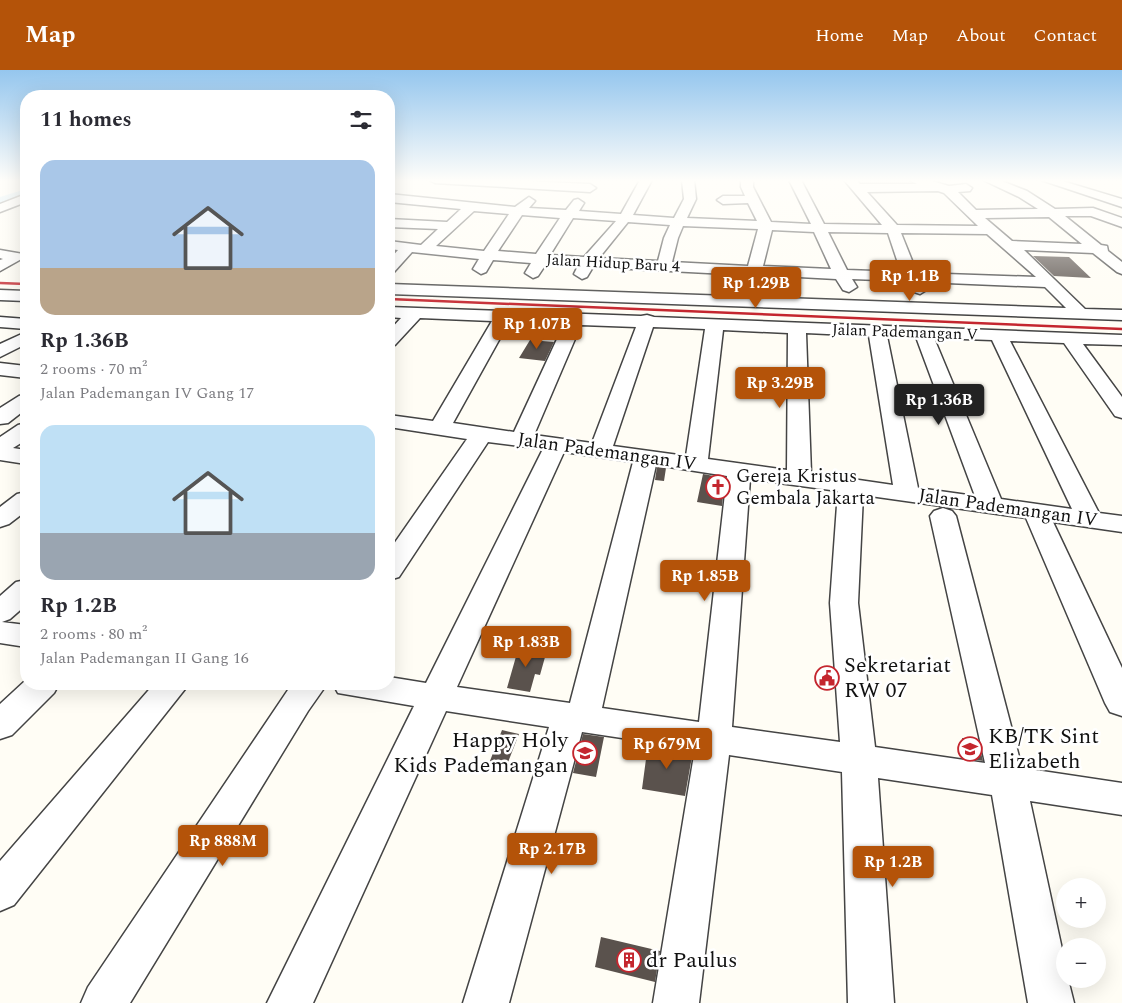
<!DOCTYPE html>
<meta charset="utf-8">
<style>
body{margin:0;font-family:Spectral,serif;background:#f2f2f3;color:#2b2b33;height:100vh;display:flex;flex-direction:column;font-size:19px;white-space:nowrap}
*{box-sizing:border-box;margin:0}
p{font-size:16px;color:#7c7c81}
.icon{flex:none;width:28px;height:28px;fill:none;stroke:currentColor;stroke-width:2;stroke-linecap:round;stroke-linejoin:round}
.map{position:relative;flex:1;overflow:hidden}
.drawer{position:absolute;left:20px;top:20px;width:375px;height:600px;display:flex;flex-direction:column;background:#fff;border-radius:20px;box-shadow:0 5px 20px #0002}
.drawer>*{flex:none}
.buttons{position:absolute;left:1056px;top:808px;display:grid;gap:10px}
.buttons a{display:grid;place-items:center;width:50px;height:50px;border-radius:50%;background:#fff;box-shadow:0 5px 20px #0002;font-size:25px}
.price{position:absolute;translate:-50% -42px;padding:0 11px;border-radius:5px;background:#b45309;color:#fff;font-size:16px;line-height:32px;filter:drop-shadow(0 1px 2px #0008)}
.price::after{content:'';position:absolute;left:50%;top:30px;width:15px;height:11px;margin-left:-8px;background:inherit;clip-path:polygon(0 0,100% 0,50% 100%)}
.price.selected{background:#222;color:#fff}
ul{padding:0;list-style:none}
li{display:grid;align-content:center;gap:10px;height:265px;padding:0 20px}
li span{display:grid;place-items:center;height:155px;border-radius:15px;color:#555}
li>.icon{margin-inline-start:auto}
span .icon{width:90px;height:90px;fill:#fffc;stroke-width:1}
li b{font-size:21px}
h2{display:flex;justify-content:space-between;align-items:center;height:60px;padding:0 20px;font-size:21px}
header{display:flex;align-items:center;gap:30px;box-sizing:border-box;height:70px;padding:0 25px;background:#b45309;color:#fff}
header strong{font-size:24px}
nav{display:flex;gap:28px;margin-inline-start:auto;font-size:18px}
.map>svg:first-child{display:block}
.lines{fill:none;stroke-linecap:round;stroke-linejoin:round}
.canal{fill:#b9e0f7;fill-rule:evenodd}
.building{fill:#5a524d}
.minor-casing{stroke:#444;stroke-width:3}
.minor{fill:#fff;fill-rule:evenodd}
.rail{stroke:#c4262e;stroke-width:2.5}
.labels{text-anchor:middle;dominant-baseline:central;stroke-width:5;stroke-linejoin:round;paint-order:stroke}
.far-street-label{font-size:16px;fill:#111;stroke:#fff}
.street-label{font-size:19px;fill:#111;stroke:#fff}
.poi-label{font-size:19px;fill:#111;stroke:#fff;text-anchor:start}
.near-poi-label{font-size:22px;fill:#111;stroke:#fff;text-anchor:start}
</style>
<header>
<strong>Map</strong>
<nav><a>Home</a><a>Map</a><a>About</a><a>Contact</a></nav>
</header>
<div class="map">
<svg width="1122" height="933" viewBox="0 0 1122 933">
<rect width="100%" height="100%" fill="#fffdf5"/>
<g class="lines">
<!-- canal -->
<path class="canal" d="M26 119V125L0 134V127Z"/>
</g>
<!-- building -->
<path class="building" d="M1033 186 1069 187 1091 208 1054 206Z
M530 270 554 272 545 291 519 288Z
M657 397 666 398 664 411 655 410Z
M703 404 725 408 722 436 697 432Z
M519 576 547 580 540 605 535 604 530 622 507 618Z
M502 660 519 664 505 700 488 696Z
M583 664 604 667 596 707 573 703Z
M962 668 978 670 983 691 966 688Z
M648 674 693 681 685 726 642 719Z
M601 867 660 881 655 912 595 897Z"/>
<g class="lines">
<!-- minor casing -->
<g class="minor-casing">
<path id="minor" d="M429 110H505L590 114 596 118 590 122 435 113Z
M640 110H652L633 145 674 148 684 129 682 110H694L696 129 687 148 757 151 748 133 723 134 717 130 723 126H745L741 117V110H753V117L771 152 811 154 789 110H801L824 154 882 155 844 110H856L860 114H917L909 110H928L949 116 966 114 972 118 970 121 958 122 976 140 1038 139 1019 127 983 110H999L1027 121 1055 139 1093 138 1122 148V157L1091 146H1065L1101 175 1107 176 1108 181 1122 192V204L1117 202 1093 183 1024 180 1085 239 1122 240V250L389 224V214L1066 238 1045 217 923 212 928 219 920 224 914 222 906 211 852 209 857 217 849 222 843 220 836 209 761 205 758 217 750 222 742 217 746 205 593 197 587 207 582 209 574 204 578 196 546 194 538 206 533 208 525 203 531 193 493 190 486 202 481 204 473 199 479 189 412 182 394 202 389 203V190L398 180 389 179V171L421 175 438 159 389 157V149L447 152 461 139 389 132V124L515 137 529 127 535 131 529 138 566 140 574 130 578 129 584 133 579 141 621 144ZM938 121 944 123 978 156 897 155 867 122ZM474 141 509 144 484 181 436 176ZM522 145 560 148 536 184 498 181ZM1049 147 1082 174 1012 171 985 148ZM573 148 616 151 584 187 550 185ZM628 152 670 155 664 168 658 191 599 188ZM683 156 758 159 748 196 672 192 678 168ZM772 160 814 162 831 199 763 196ZM828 162 888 163 901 202 847 200ZM901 163 987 164 1036 207 917 203Z
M1041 110H1059L1122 129V137Z
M26 124V132L0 142V134Z
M0 180 23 184 25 187 0 201V190L3 189 0 188Z
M0 220 26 221V231L0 230Z
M389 237 641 246 647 245 654 247 1122 265V275L1083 274 1122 327V348L1115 346 1064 273 1010 271 1099 443 1122 446V462L1053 452 1122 598V646L1110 642 1105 633 1026 448 863 425 858 533 875 677 985 693 930 446 934 441 943 438 952 441 956 446 1022 698 1122 713V745L1030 731 1065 893V909H1068L1074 933H1028L992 725 878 708 894 933H848L842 702 729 685 699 933H653L695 679 582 662 509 933H463L549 657 446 641 313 933H267L414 636 338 623 333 614H389V607L426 613 543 379 488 372 399 507 389 510V481L467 369 389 357V345L433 351 492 251 420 248 395 275 389 276V261L401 248 389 247ZM509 252 564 254 514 362 453 353ZM581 255 636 257 592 373 534 365ZM653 257 705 259 686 386 613 376ZM723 260 788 263 787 400 708 389ZM806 263 869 266 893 415 811 403ZM887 266 916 267 975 426 918 418ZM934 268 992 270 1072 439 1001 429ZM564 382 633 392 570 633 457 617ZM656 395 727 406 699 652 602 638ZM750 409 838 421 830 533 840 672 732 657Z
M0 247 26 249V259L0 257Z
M26 262V274L0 287V274Z
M0 293 26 296V308L0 305Z
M26 324V339L8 353 0 354V338L19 326Z
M26 353V370L13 378 26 380V394L0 390V367L18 355Z
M26 422V441L9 454 0 457V437L17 424Z
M26 510V535L10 549 2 552 26 555V577L0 573V526L16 512Z
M26 610V614H59L54 623 12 665 0 669V634Z
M154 614H189L14 835 0 841V791Z
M292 614H327L308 641 130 933H81L88 917Z"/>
</g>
<!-- minor -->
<use href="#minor" class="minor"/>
<!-- rail -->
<path class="rail" d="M0 213 26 214
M389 229 1122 259"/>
</g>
<!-- sky -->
<linearGradient id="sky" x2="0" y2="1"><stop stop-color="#95c6ee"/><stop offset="0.46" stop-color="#fffefa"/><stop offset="1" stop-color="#fffefa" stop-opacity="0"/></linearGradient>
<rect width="1122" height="241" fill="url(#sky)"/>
<!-- icons -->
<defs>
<g id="church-ring" transform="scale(1.25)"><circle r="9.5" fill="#fff" stroke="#c4262e" stroke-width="1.5"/><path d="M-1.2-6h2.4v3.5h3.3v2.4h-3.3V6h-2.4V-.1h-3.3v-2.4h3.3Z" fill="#c4262e"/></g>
<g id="civic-ring" transform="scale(1.25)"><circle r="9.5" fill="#fff" stroke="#c4262e" stroke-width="1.5"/><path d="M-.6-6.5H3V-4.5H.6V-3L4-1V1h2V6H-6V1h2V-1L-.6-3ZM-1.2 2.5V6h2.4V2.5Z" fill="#c4262e"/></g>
<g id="school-ring" transform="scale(1.25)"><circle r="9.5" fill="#fff" stroke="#c4262e" stroke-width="1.5"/><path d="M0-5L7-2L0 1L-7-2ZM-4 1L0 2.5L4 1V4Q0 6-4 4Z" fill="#c4262e"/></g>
<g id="building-ring" transform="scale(1.25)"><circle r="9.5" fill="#fff" stroke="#c4262e" stroke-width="1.5"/><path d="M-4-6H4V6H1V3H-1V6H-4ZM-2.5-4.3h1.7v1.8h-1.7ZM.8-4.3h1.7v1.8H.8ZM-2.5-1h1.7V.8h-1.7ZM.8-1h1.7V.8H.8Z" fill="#c4262e"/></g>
</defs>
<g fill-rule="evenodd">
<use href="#church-ring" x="718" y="417"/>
<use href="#civic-ring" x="827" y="608"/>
<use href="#school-ring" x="970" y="679"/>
<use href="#school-ring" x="585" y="683"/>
<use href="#building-ring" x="629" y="890"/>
</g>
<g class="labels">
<!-- far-street labels -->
<g class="far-street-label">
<text transform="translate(613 193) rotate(3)">Jalan Hidup Baru 4</text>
<text transform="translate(905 262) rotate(2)">Jalan Pademangan V</text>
</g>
<!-- street labels -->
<g class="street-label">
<text transform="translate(607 382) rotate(8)">Jalan Pademangan IV</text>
<text transform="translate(1008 438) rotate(8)">Jalan Pademangan IV</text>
</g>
<!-- poi labels -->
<g class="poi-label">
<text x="736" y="406">Gereja Kristus<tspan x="736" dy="22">Gembala Jakarta</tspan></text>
</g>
<!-- near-poi labels -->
<g class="near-poi-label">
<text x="844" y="595">Sekretariat<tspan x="844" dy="25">RW 07</tspan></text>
<text x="988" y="666">KB/TK Sint<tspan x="988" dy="25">Elizabeth</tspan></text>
<text x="568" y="670" text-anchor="end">Happy Holy<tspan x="568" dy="25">Kids Pademangan</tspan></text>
<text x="646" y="890">dr Paulus</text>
</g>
</g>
</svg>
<div class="buttons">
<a>+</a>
<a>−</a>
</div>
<b class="price" style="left:910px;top:232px">Rp 1.1B</b>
<b class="price" style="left:756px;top:239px">Rp 1.29B</b>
<b class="price" style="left:537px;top:280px">Rp 1.07B</b>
<b class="price" style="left:780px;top:339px">Rp 3.29B</b>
<b class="price selected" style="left:939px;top:356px">Rp 1.36B</b>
<b class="price" style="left:705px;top:532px">Rp 1.85B</b>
<b class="price" style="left:526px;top:598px">Rp 1.83B</b>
<b class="price" style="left:667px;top:700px">Rp 679M</b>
<b class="price" style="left:223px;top:797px">Rp 888M</b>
<b class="price" style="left:552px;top:805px">Rp 2.17B</b>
<b class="price" style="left:893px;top:818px">Rp 1.2B</b>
<section class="drawer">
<h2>11 homes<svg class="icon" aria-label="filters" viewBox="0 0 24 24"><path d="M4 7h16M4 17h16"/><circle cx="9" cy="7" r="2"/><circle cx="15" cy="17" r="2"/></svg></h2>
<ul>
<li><span style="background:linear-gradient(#a9c7e8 70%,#b9a48a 0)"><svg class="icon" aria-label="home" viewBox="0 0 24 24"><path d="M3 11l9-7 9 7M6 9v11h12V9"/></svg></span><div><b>Rp 1.36B</b><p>2 rooms · 70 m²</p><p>Jalan Pademangan IV Gang 17</p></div></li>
<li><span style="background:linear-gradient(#bfe0f5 70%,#9aa5b1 0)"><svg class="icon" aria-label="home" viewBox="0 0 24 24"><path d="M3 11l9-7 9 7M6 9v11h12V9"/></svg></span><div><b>Rp 1.2B</b><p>2 rooms · 80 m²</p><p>Jalan Pademangan II Gang 16</p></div></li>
</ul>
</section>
</div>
